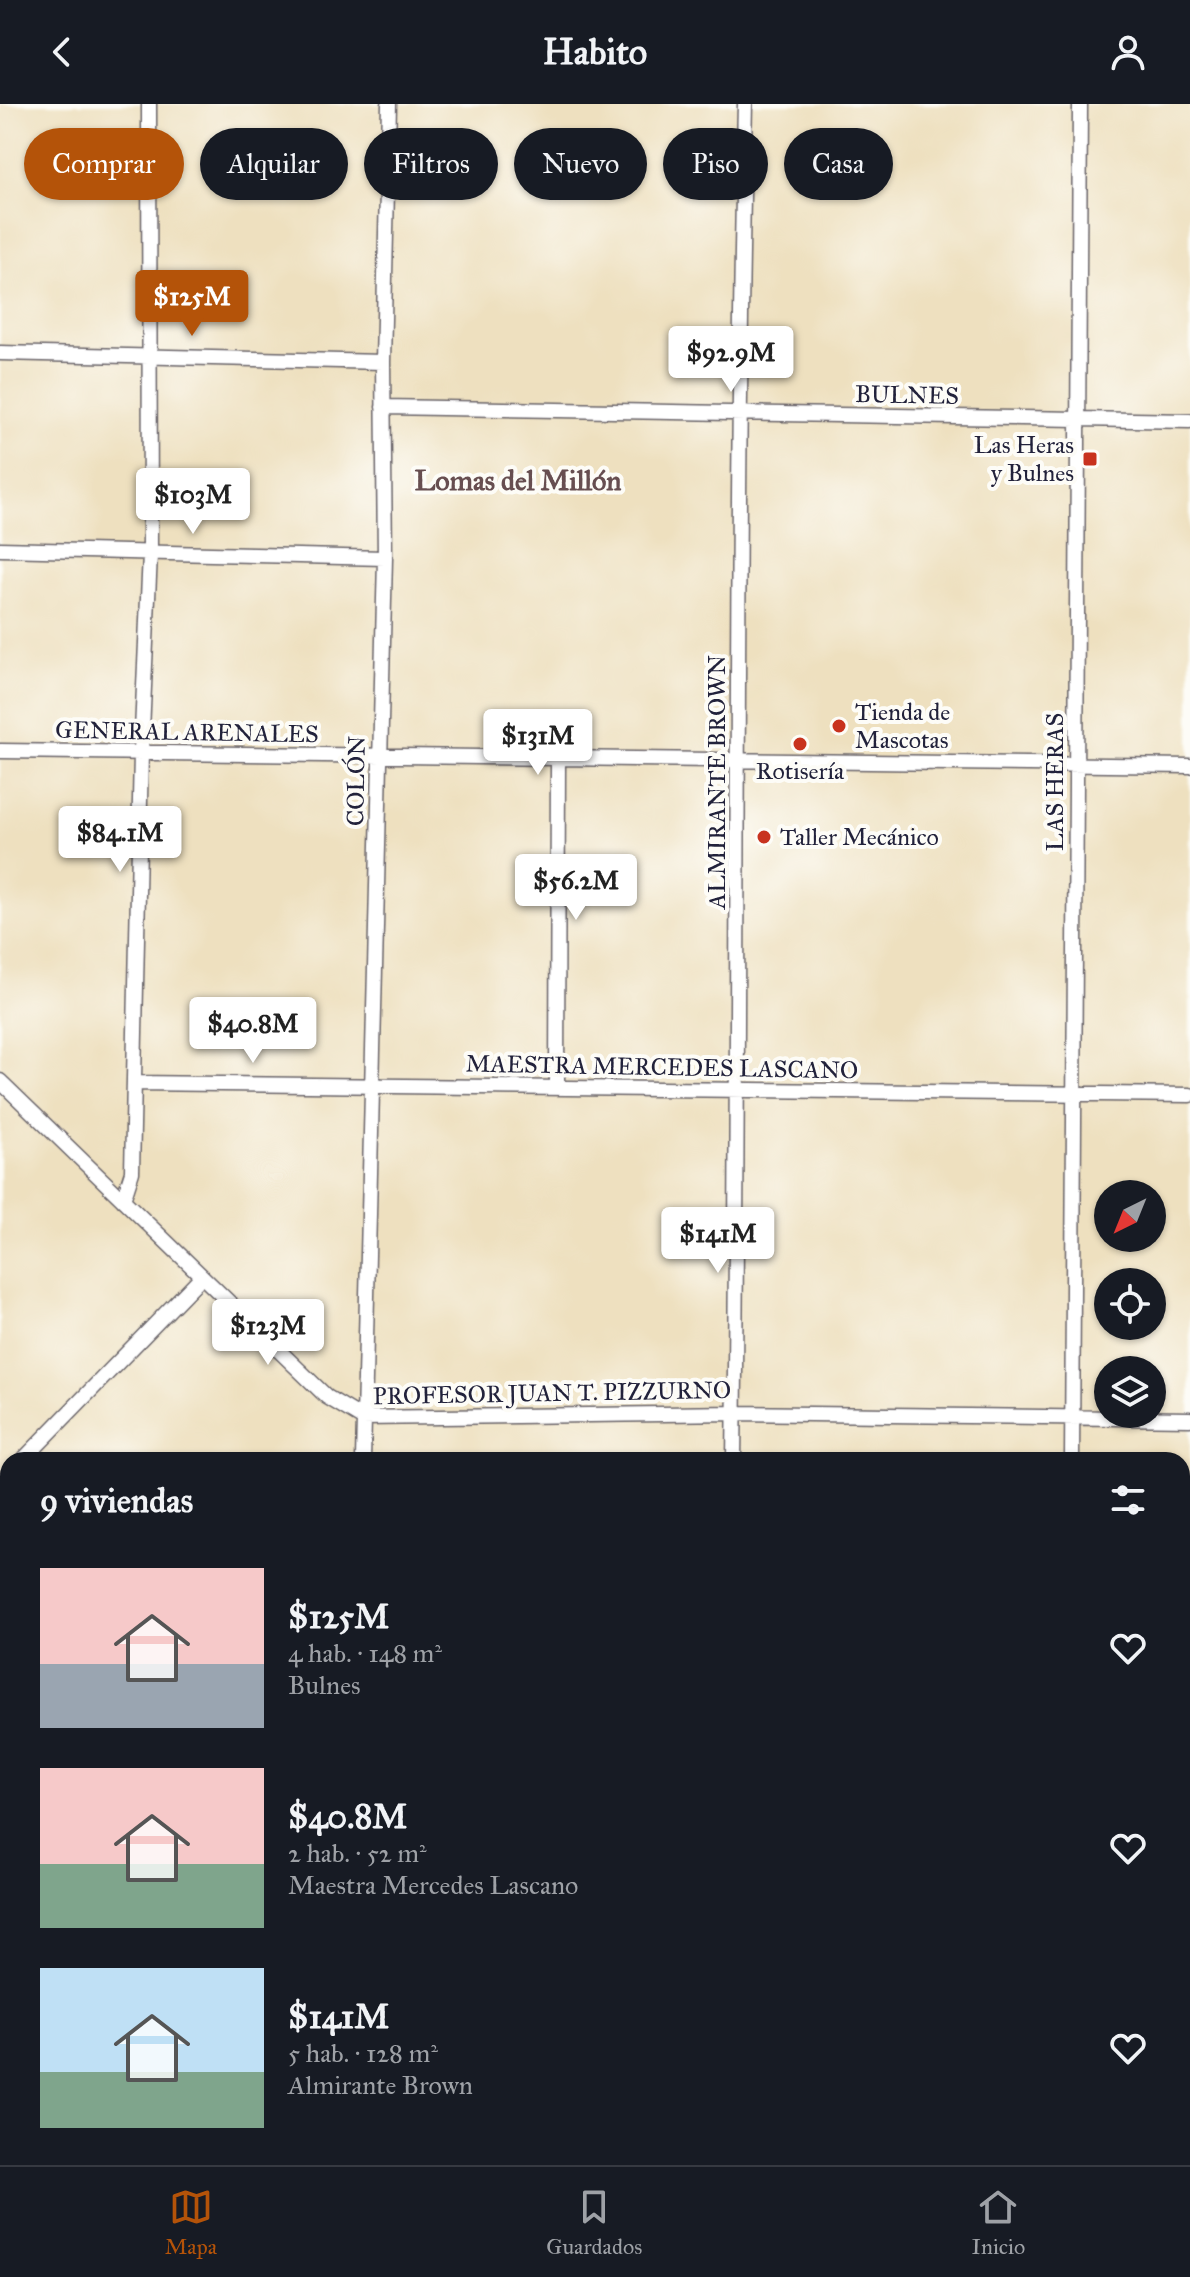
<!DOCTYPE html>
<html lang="es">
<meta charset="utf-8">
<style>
body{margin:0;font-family:"IM FELL Great Primer",serif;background:#20242c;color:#f1f3f6;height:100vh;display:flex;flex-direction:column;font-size:30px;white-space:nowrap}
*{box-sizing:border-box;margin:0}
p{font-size:26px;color:#9ea1a6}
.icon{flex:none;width:44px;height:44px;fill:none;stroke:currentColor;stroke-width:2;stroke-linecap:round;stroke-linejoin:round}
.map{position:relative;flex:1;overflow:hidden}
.drawer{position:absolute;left:0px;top:1348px;width:1190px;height:714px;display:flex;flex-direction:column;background:#171b24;border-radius:24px 24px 0 0;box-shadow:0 2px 6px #0004}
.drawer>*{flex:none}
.top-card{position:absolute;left:24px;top:24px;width:1142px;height:72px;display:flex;gap:16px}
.needle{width:52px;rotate:223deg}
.fabs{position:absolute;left:1094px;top:1076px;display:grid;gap:16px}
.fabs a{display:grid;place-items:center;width:72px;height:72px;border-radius:50%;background:#171b24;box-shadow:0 2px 6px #0004;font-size:40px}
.price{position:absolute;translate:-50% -68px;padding:0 18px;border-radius:8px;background:#fff;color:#222;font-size:26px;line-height:52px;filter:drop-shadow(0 2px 4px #0008)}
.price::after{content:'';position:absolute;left:50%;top:48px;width:24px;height:18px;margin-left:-12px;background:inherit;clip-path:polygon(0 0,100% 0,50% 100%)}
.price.active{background:#b45309;color:#fff}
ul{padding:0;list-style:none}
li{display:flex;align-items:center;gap:24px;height:200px;padding:0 40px}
li span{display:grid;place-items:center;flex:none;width:224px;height:160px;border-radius:0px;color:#555}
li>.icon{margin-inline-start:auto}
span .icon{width:96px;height:96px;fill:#fffc;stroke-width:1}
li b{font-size:34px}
h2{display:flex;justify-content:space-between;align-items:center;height:96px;padding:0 40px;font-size:34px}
.tag{padding:0 28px;border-radius:36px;background:#171b24;box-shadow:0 2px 6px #0004;font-size:28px;line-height:72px}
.tag.active{background:#b45309;color:#fff}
header{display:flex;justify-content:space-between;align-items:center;height:104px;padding:0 40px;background:#171b24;font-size:36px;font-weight:700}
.tab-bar{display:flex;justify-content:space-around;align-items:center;height:112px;border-top:2px solid #363941;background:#171b24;font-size:22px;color:#9ea1a6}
.tab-bar a{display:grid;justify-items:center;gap:4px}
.tab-bar .active{color:#b45309}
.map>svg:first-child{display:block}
.built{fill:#f7d0ca}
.industrial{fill:#d2bec2}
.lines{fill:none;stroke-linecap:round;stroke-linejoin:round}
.street-casing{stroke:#696469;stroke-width:17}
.secondary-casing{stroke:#696469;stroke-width:21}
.primary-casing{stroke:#696469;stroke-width:23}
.street{stroke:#fff;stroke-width:14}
.secondary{stroke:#f8e8c3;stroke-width:18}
.primary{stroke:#edc569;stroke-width:20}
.rail-casing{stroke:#22223b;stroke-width:8}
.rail{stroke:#fdfcf7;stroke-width:5;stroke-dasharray:15;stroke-linecap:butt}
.poi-dot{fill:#c8321e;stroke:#fdfcf7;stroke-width:3}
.labels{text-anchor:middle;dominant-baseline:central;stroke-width:8;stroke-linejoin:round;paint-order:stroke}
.street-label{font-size:24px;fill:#22223b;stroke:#fdfcf7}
.poi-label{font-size:24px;fill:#22223b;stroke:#fdfcf7;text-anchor:start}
.quarter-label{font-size:28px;font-weight:bold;fill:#674e50;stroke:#fdfcf7}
</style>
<header><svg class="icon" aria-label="back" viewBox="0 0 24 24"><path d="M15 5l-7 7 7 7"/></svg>Habito<svg class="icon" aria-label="person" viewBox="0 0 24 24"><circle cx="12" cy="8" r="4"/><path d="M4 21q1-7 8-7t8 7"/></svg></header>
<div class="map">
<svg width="1190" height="2061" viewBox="0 0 1190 2061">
<rect width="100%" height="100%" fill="#fdfcf7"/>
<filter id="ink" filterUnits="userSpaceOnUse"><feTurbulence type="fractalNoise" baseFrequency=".0125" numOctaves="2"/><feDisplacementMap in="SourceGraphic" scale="16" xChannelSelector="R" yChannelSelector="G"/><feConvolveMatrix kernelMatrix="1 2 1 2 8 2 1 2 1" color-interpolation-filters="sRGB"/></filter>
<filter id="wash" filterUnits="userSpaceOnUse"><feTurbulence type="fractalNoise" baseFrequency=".006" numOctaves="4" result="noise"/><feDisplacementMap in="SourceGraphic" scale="32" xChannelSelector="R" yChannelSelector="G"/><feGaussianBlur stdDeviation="1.8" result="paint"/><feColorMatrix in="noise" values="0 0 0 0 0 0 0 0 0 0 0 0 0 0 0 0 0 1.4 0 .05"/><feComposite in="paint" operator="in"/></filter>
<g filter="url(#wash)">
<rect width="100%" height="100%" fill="#eee0bf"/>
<!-- built -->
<path class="built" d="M0 1416 8 1424V1781L0 1773Z
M292 2054H666L673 2061H300Z"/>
<!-- industrial -->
<path class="industrial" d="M0 1886 8 1894V2005L0 1997Z
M60 2054H169L177 2061H68Z"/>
</g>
<g filter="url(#ink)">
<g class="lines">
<!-- street casing -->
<g class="street-casing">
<path id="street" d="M0 249 383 258
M383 303 1190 317
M0 445 385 454
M0 647 1190 662
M0 977 327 1293 362 1314 735 1309 1190 1315
M134 979 1190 991
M557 983 558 654
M123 1096 132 1068 141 649 150 450 149 0
M23 1356 201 1173
M363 1356 385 454 383 258 389 0
M734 1356C740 904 734 452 745 0
M1072 1356 1080 0
M0 1379 8 1371
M0 1390 8 1398
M1182 1605H1190
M1182 1896H1190
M692 2054 699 2061
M348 2061V2054
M732 2061V2054
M1032 2061 1034 2054"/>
</g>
<!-- secondary casing -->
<g class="secondary-casing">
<path id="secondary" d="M0 2011 8 2019
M43 2054 50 2061"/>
</g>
<!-- primary casing -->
<g class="primary-casing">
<path id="primary" d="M0 1806 8 1814
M0 1837 8 1844
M225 2054 233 2061
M260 2054 268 2061"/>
</g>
<!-- street -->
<use href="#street" class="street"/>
<!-- secondary -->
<use href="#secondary" class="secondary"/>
<!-- primary -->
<use href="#primary" class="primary"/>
<!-- rail casing -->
<g class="rail-casing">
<path id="rail" d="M0 1899 8 1907
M0 1917 8 1925
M0 1956 8 1964
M87 2054 94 2061
M103 2054 110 2061
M139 2054 146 2061
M156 2054 163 2061"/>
</g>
<!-- rail -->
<use href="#rail" class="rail"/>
</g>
</g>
<!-- markers -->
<g class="poi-dot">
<rect x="1082" y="347" width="16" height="16" rx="4"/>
<circle cx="839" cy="622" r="8"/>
<circle cx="800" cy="640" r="8"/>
<circle cx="764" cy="733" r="8"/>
</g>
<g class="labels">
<!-- street labels -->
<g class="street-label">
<text transform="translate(907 291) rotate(1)">BULNES</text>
<text transform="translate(187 628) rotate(1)">GENERAL ARENALES</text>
<text transform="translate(356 677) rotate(-89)">COLÓN</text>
<text transform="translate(717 678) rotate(-90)">ALMIRANTE BROWN</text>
<text transform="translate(1055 678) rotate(-90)">LAS HERAS</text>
<text transform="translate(662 963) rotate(1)">MAESTRA MERCEDES LASCANO</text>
<text transform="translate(552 1289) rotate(-1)">PROFESOR JUAN T. PIZZURNO</text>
</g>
<!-- poi labels -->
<g class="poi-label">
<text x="1074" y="341" text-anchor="end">Las Heras<tspan x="1074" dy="28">y Bulnes</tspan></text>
<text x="855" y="608">Tienda de<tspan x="855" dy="28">Mascotas</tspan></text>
<text x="800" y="667" text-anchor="middle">Rotisería</text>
<text x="780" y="733">Taller Mecánico</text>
</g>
<!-- quarter labels -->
<g class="quarter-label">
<text x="518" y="376">Lomas del Millón</text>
</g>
</g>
</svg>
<div class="fabs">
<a><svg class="needle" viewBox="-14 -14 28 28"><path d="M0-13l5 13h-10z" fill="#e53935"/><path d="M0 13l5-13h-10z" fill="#9ea1a6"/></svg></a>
<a><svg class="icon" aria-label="locate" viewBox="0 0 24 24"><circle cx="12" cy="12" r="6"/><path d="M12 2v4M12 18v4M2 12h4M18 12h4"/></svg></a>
<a><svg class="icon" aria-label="layers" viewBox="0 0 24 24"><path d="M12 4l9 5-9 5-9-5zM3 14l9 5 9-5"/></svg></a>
</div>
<b class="price active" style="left:192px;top:234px">$125M</b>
<b class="price" style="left:731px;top:290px">$92.9M</b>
<b class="price" style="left:193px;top:432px">$103M</b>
<b class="price" style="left:538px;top:673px">$131M</b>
<b class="price" style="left:120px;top:770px">$84.1M</b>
<b class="price" style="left:576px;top:818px">$56.2M</b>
<b class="price" style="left:253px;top:961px">$40.8M</b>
<b class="price" style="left:718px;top:1171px">$141M</b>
<b class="price" style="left:268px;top:1263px">$123M</b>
<div class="top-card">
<a class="tag active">Comprar</a>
<a class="tag">Alquilar</a>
<a class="tag">Filtros</a>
<a class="tag">Nuevo</a>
<a class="tag">Piso</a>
<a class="tag">Casa</a>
</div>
<section class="drawer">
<h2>9 viviendas<svg class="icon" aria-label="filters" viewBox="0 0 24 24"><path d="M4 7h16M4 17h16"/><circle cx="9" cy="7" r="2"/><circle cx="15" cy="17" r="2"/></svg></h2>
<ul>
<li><span style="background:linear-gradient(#f6c9c9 60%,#9aa5b1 0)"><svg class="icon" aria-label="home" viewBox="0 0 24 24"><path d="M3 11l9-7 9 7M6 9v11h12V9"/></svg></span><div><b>$125M</b><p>4 hab. · 148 m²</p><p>Bulnes</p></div><svg class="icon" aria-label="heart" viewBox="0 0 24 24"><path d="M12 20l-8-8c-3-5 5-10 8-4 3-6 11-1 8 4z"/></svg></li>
<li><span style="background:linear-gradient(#f6c9c9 60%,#7fa58c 0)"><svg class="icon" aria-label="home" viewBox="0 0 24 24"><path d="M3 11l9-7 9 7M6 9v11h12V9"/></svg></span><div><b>$40.8M</b><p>2 hab. · 52 m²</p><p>Maestra Mercedes Lascano</p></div><svg class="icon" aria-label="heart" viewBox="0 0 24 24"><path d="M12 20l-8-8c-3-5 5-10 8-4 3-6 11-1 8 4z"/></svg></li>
<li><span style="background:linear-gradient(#bfe0f5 65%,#7fa58c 0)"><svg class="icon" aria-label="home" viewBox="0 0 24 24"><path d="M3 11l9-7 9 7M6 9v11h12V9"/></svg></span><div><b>$141M</b><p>5 hab. · 128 m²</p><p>Almirante Brown</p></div><svg class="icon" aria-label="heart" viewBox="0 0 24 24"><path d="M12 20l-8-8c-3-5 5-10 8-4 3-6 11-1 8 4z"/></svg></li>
</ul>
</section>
</div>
<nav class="tab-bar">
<a class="active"><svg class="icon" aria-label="map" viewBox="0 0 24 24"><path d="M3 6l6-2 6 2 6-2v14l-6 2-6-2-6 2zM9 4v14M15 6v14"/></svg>Mapa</a>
<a><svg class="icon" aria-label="saved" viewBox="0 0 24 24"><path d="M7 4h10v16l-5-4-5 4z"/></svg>Guardados</a>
<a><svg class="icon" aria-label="home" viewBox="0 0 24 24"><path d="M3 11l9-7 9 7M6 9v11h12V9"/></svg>Inicio</a>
</nav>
